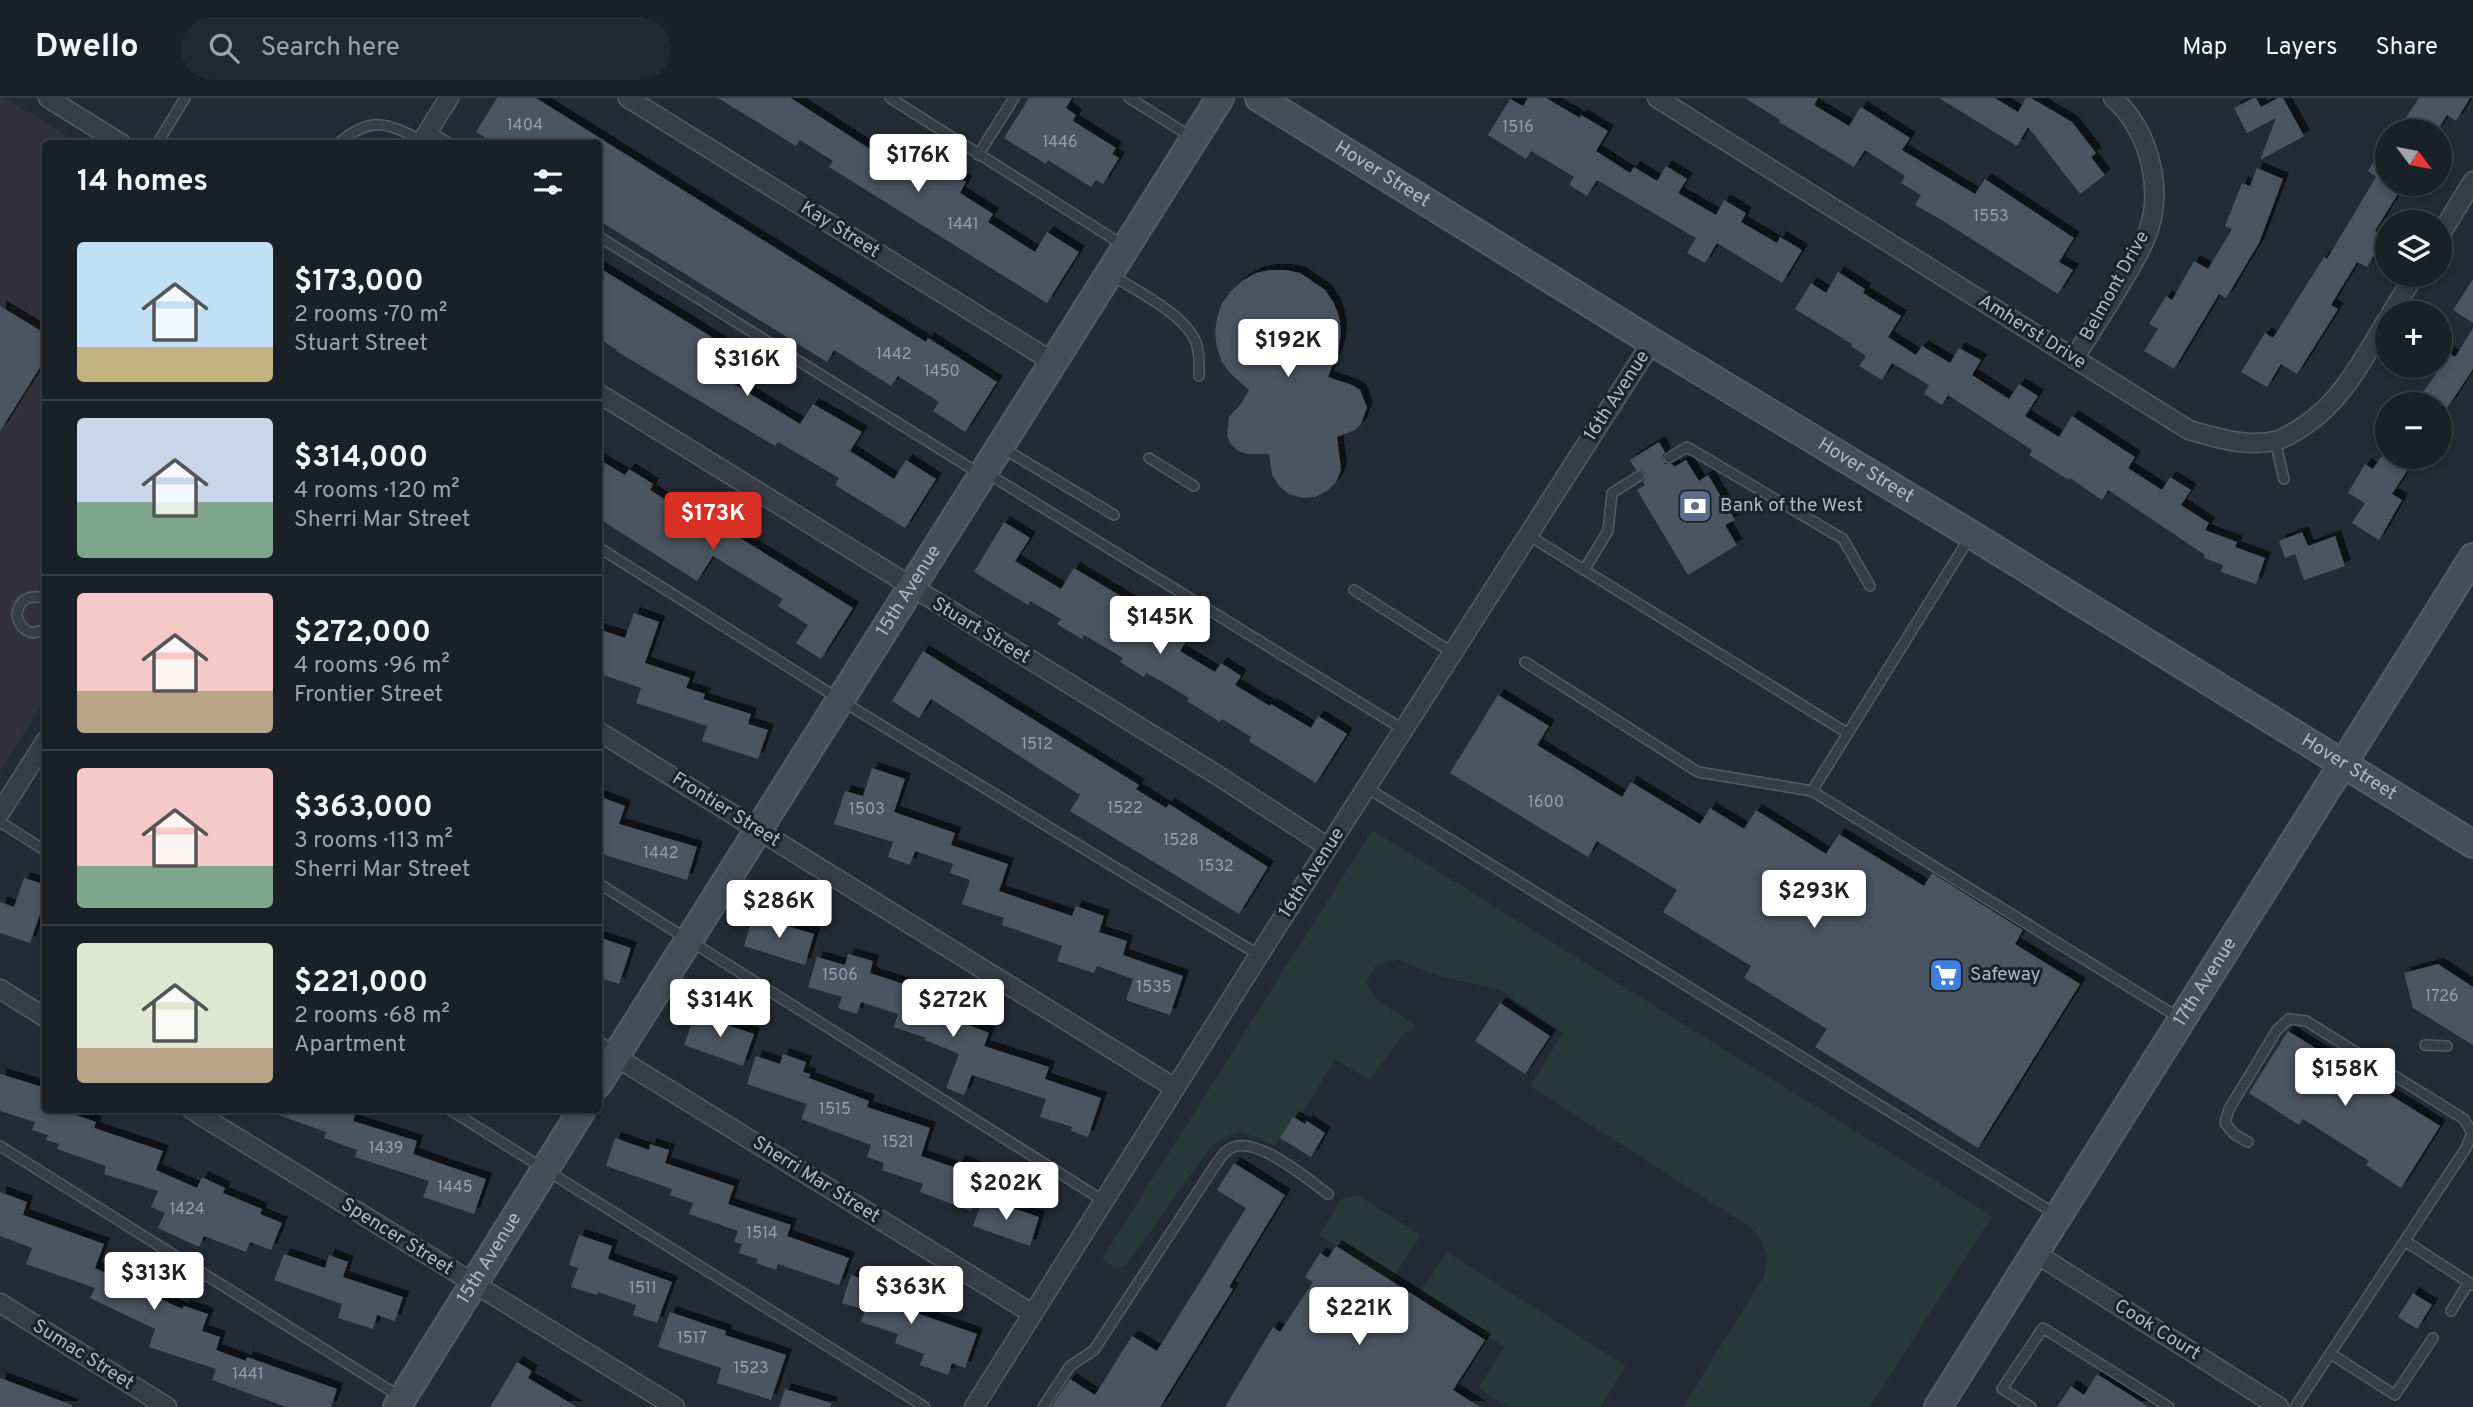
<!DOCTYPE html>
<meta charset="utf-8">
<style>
body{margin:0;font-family:Overpass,sans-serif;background:#232830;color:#f1f3f6;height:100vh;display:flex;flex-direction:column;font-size:26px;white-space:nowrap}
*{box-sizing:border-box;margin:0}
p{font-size:23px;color:#9fa3a8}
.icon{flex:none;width:38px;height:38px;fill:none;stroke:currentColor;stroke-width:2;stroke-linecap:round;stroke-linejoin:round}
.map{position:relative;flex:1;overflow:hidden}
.drawer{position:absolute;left:42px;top:42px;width:560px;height:973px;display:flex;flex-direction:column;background:#1a2028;border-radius:7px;box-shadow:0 4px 10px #0003,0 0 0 2px #383e45}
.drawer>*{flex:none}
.needle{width:46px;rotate:122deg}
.buttons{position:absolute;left:2375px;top:21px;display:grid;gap:14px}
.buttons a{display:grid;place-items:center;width:77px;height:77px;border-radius:50%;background:#1a2028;box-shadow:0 4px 10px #0003,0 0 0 2px #383e45;font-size:35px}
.price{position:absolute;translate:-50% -60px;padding:0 16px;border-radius:7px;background:#fff;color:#222;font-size:23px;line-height:46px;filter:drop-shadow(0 2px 4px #0008)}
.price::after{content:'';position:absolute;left:50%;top:42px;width:21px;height:16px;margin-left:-10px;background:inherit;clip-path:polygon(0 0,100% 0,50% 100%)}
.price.active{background:#d93025;color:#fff}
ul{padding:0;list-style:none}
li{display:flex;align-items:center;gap:21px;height:175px;padding:0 35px}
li+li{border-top:2px solid #383e45}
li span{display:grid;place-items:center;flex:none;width:196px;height:140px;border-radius:7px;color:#555}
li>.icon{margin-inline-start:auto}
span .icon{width:84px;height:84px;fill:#fffc;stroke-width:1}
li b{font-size:30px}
h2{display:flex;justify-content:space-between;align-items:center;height:84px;padding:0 35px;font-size:30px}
header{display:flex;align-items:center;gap:42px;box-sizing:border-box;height:98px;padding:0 35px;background:#1a2028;border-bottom:2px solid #383e45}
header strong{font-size:33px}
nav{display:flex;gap:38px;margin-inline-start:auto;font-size:24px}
.search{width:490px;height:63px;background:#232830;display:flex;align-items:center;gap:18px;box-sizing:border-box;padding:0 24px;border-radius:38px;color:#9fa3a8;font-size:26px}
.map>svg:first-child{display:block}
.medical{fill:#32303c}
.green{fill:#283939}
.building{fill:#4b5562;filter:url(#shadow)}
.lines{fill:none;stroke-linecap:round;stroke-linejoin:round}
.lane-casing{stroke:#545b64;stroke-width:12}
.street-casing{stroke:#545b64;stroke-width:21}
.secondary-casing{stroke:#545b64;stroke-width:30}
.lane{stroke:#363d47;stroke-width:9}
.street{stroke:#363d47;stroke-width:18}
.secondary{stroke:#454d59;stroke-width:26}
.labels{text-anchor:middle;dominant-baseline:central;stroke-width:6;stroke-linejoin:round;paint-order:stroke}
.number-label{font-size:16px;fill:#989fab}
.street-label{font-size:19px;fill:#b1b8c3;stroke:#1c222b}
.poi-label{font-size:19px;fill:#b1b8c3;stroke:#1c222b;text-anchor:start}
</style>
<header>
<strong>Dwello</strong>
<div class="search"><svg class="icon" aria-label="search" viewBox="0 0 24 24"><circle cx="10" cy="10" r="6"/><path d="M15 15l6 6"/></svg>Search here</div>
<nav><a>Map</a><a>Layers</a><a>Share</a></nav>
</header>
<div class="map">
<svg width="2473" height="1309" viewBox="0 0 2473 1309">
<defs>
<filter id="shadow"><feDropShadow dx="6" dy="-6" stdDeviation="0" flood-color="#0009"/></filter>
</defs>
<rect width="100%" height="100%" fill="#232b36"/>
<!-- medical -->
<path class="medical" d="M0 0H5L80 45 46 46 45 602 0 673Z"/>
<!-- green -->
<path class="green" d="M1372 732 1992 1118 1870 1309H1683L1764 1178C1770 1157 1765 1144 1750 1129L1530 988 1563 935 1498 891 1442 879 1398 862 1377 866 1366 884 1375 900 1416 928 1401 939 1370 982 1335 962 1298 1022 1292 1020 1275 1048 1241 1034 1223 1040 1209 1051 1125 1169 1116 1170 1102 1161Z
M1357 1097 1421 1137 1391 1183 1319 1137 1341 1101Z
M1447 1154 1626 1268 1600 1309H1507L1478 1290 1504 1249 1420 1195Z"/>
<!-- building -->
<path class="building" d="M497 0H536L926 244 928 240 997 284 965 334 933 313 939 304 898 278 891 288 834 252 827 264 598 122V46H495L476 34Z
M718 0H791L887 62 899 42 966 84 960 95 993 116 988 124 1035 154 1047 134 1079 154 1047 205 829 69 833 63 800 42 796 48Z
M1029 0H1072L1066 10 1076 17 1073 23 1116 50 1112 56 1119 60 1103 86 1096 82 1091 89 1048 62 1046 66 1004 40Z
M1528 0H1546L1580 20 1581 17 1608 33 1596 53 1630 75 1634 69 1657 83 1666 68 1687 81 1678 95 1716 117 1724 102 1746 115 1741 124 1777 145 1780 139 1802 152 1782 185 1717 145 1705 165 1687 155 1696 140 1597 82 1587 98 1569 87 1574 79 1531 53 1526 61 1488 37 1510 1 1523 8Z
M1745 0H1818L1814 7 1849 28 1861 9 1910 40 1902 52 1975 96 1985 81 2074 140 2059 164 2073 172 2058 196 1940 121 1915 107 1921 97 1901 85 1905 78 1865 52 1854 69 1779 24 1780 22Z
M1939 0H1995L2018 14 2026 0H2031L2072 24 2096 55 2091 59 2105 77 2080 96 2028 29 2017 48Z
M2253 0H2256L2261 9 2278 0H2283L2304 38 2260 62 2276 20 2247 35 2234 10Z
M2419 0H2470L2456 23 2447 17 2437 33H2424L2405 21Z
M2387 42V86H2404L2375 133 2385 139 2367 169 2357 164 2331 207 2338 211 2297 276 2281 266 2267 289 2241 274 2265 235 2273 240 2324 159 2327 161 2376 79 2368 73Z
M2257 70 2283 81 2259 145 2226 200 2219 196 2174 271 2144 253 2158 231 2149 226 2166 198 2172 202 2194 163 2208 171 2232 131 2225 128 2242 85 2250 88Z
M598 169 736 254 721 278 800 326 813 306 862 334 850 353 894 381 906 362 936 381 905 430 835 387 839 380 778 344 775 348 616 253 617 252 598 240Z
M1270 172H1286L1300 175 1325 192 1334 205 1339 219 1341 234 1339 249 1328 279 1352 287 1360 292 1367 309 1361 326 1355 332 1337 339 1341 372 1336 384 1327 393 1315 399 1302 400 1289 396 1279 388 1272 377 1269 356H1248L1238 353 1231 346 1227 338 1229 319 1240 307 1249 292 1231 276 1222 264 1217 250 1215 235 1217 220 1222 205 1231 193 1242 183 1256 175Z
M1838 174 1865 191 1863 195 1901 218 1888 239 1916 257 1922 248 1950 265 1959 250 1981 262 1972 277 2009 301 2019 286 2038 298 2025 318 2059 339 2072 318 2135 359 2128 370 2162 392 2170 379 2191 392 2181 407 2209 425 2205 432 2237 444 2235 449 2265 460 2256 486 2221 474 2223 467 2204 460 2205 457 2108 392 2102 402 2070 380 2069 382 2029 357 2032 352 1948 297 1942 307 1924 296 1929 287 1892 265 1882 282 1859 268 1866 258 1851 248 1852 246 1795 211 1811 185 1826 195Z
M2473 181V225L2453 212Z
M0 208 46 236V260L0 333Z
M2473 230V271L2447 310 2441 306H2415L2440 270V249L2455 259Z
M1659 344 1665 354 1662 359 1665 366H1672L1674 369 1686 362 1699 383 1708 377 1735 422 1725 427 1737 447 1688 477 1637 392 1645 387 1643 384 1645 381V375L1642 372H1636L1630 362Z
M2381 359H2416L2392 396 2402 402 2379 442 2352 425 2365 405 2348 395 2365 366 2373 371Z
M598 361 625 377 629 371 653 386 650 392 686 415 690 409 853 510 821 561 796 545 808 527 778 508 783 501 713 458 697 483 598 420Z
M1004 424 1030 440 1015 463 1061 491 1074 470 1189 539 1180 553 1215 574 1221 565 1241 578 1235 587 1270 608 1271 606 1311 630 1318 618 1347 636 1316 685 1249 643 1251 639 1222 621 1220 624 1187 603 1189 600 1161 583 1146 575 1144 579 1120 564 1123 560 1084 537 1082 541 1057 526 1061 521 1030 503 1028 507 974 474Z
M2302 434 2308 448 2335 438 2345 468 2304 482 2295 456 2285 460 2279 443Z
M634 515 659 524 645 565 690 580 686 590 705 596 703 601 751 616 748 626 768 632 758 661 702 643 707 628 636 605 641 590 598 575V531L625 540Z
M923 553 1139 687 1136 691 1166 710 1169 706 1268 769 1239 816 1070 713 1080 697 931 601 919 620 892 603Z
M1498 597 1549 628 1537 647 1622 699 1631 684 1700 726 1710 710 1744 731 1756 712 1826 756 1839 736 1924 788 1932 775 2023 832 2015 846 2080 886 1978 1050 1815 949 1827 931 1744 880 1751 868 1663 814 1677 792 1597 743 1588 759 1450 675Z
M872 670 905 681 894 714 955 735 951 747 1008 766 999 793 1072 818 1076 808 1104 818 1099 834 1127 843 1123 857 1183 878 1170 917 1126 902 1133 881 1097 868 1094 875 1057 863 1062 848 1002 827 1004 820 962 806 970 782 950 775 953 766 915 753 910 767 888 759 893 744 834 726 845 693 863 698Z
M598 698 625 708 619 726 697 749 687 782 598 755Z
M24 780 46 787V799L30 845 0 835V804L14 809Z
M753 818 814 836 805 867 744 848Z
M598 839 631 850 619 886 598 879Z
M848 856 873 863 870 875 934 896 932 902 965 915 961 924 989 935 984 948 1049 969 1045 981 1101 1000 1088 1039 1071 1033 1072 1029 1040 1019 1046 1001 972 977 964 997 946 990 959 956 925 942 926 940 894 929 898 916 861 904 857 916 838 910 842 899 808 889 817 859 845 867Z
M2438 866 2473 889V947L2413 910 2404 875Z
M1500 905 1550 938 1525 976 1475 943Z
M712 914 732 921 730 928 754 936 743 968 684 947 694 919 709 924Z
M2288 933 2440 1028 2401 1090 2366 1067 2369 1063 2303 1021 2299 1027 2249 995Z
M783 956 806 964 803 974 810 976 809 980 869 1003 867 1009 930 1030 921 1058 956 1070 959 1063 986 1073 971 1113 920 1094 923 1086 882 1072 884 1065 867 1059 871 1047 801 1021 807 1006 747 986 756 958 780 966Z
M0 976 46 990V1012H75L73 1016 96 1024 94 1030 163 1053 156 1072 197 1090 202 1079 225 1090 223 1095 262 1111 260 1116 282 1125 271 1152 250 1144 246 1154 204 1138 199 1149 158 1130 165 1115 151 1109 158 1093 104 1076 106 1068 57 1051 59 1046 46 1042 48 1037 32 1032 35 1024 0 1013Z
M270 1012H357L353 1023 417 1043 413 1056 486 1081 474 1116 423 1099 429 1083 355 1059 357 1052 324 1040 326 1034 270 1014Z
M1293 1019 1305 1026 1307 1023 1325 1035 1311 1059 1280 1040Z
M615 1040 649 1052 650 1046 669 1052 665 1065 734 1088 728 1106 791 1127 787 1138 849 1160 839 1187 778 1166 776 1172 756 1165 758 1161 739 1155 742 1146 734 1144 738 1133 689 1116 693 1105 670 1097 672 1091 606 1068Z
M1234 1065 1285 1097 1229 1189 1233 1191 1160 1309H1051L1070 1281 1095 1297 1132 1238 1157 1253 1246 1110 1217 1092Z
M0 1094 27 1104 23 1117 104 1146 95 1170 182 1211 184 1208 208 1216 202 1233 220 1239 216 1252 246 1263 247 1259 337 1291 331 1309H286L212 1282 216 1271 149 1249 155 1231 90 1200 95 1190 26 1166 32 1150 0 1138Z
M983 1100 1039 1119 1030 1148 973 1128Z
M579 1137 612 1148 608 1161 672 1184 657 1225 633 1217 636 1207 598 1194 597 1197 571 1189 578 1170 569 1167Z
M1336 1148 1485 1242 1453 1292 1480 1309H1225L1273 1229 1280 1234 1313 1184 1305 1179 1320 1155 1328 1160Z
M284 1156 325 1170 329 1157 348 1164 343 1179 403 1199 395 1223 377 1217 373 1231 338 1220 342 1206 274 1182Z
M851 1177 906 1196 902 1210 977 1236 965 1270 952 1265 948 1277 920 1267 924 1256 895 1245 898 1236 861 1224 865 1212 842 1205Z
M2413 1195 2432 1207 2417 1231 2398 1219Z
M670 1214 726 1233 725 1237 786 1257 771 1302 717 1285 721 1270 658 1249Z
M517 1264 532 1273 528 1280 577 1309H490Z
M2097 1276 2149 1309H2057L2071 1288 2084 1297Z
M0 1280 72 1307V1309H0Z
M785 1291 831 1305V1309H779Z"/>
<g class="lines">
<!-- lane casing -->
<g class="lane-casing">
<path id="lane" d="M890 0 1123 147
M1129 0 1193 40
M428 32 450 46
M157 46 185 0
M338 46C369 18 390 24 421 43
M978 57 1014 0
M598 138 980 376
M1110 176C1135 192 1179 213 1194 240 1200 251 1199 266 1199 278
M2275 343 2284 381
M1001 349 1114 417
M1149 360 1194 388
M1669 360 1687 349 1843 441 1870 488
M985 374 1404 632
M1528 437 1847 635
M598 449 863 616 1259 857
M1584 472 1608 433 1612 395 1639 378
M1354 492 1453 555
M46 501C19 490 5 523 31 535L46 532
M1525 564 1698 674 1812 693 2181 921
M1367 690 2057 1117
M1812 693 1970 439
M0 724 46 753
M598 785 1104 1103
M2425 947 2447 948
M450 1012 925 1309
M2248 1044 2234 1036 2225 1025 2229 1011 2277 932 2289 921 2306 923 2464 1021 2472 1035 2466 1050 2295 1309
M0 1048 399 1298
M2405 1143 2473 1187
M2451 1213 2469 1184
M2331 1256 2395 1297 2433 1240
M1043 1309 1070 1268 1094 1252 1214 1069C1218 1064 1222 1056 1228 1052 1252 1033 1307 1081 1328 1096
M2031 1309 2002 1291 2043 1230 2169 1309"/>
</g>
<!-- street casing -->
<g class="street-casing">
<path id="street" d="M48 0 122 46
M628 0 1053 264
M1657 0 2189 332C2216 340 2246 349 2275 343 2285 341 2295 333 2304 328 2343 302 2363 261 2387 222
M420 46 449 0
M2440 137 2473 83
M2391 215 2415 177
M2074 261C2097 223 2125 184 2144 144 2166 97 2151 34 2113 0
M598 295 1214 675 1328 749
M598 633 1175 990
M0 715 46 642
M0 891 46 920
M598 948 1033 1216
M192 1012 675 1309
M2035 1155 2279 1309
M0 1205 167 1309
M974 1309 1259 857 1652 244"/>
</g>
<!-- secondary casing -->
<g class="secondary-casing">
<g id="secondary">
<path id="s1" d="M1259 0 1652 244 1972 437 2473 746"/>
<path id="s2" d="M598 986 1220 0"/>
<path id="s3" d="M397 1309 582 1012"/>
<path id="s4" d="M1938 1309 2473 459"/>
</g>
</g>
<!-- lane -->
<use href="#lane" class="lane"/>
<!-- street -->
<use href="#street" class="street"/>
<!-- secondary -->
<use href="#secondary" class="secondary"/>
</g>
<!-- icons -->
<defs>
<g id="bank-square" transform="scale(1.75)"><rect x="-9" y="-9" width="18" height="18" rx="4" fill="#5c6f8a" stroke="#1c222b"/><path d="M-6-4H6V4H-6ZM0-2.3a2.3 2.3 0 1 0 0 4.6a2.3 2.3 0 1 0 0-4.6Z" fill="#fff"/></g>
<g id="supermarket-square" transform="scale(1.75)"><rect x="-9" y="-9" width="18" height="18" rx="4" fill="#3f7fe0" stroke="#1c222b"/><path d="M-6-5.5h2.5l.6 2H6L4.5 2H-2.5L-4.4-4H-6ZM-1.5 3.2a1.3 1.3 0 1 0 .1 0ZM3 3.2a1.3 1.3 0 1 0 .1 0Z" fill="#fff"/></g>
</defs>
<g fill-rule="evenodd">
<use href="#bank-square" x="1695" y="408"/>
<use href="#supermarket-square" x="1946" y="877"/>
</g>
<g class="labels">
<!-- number labels -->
<g class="number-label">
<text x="525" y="28">1404</text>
<text x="1518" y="30">1516</text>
<text x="1060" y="45">1446</text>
<text x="1991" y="119">1553</text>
<text x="963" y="127">1441</text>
<text x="894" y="257">1442</text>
<text x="942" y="274">1450</text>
<text x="1037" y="647">1512</text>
<text x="1546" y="705">1600</text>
<text x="1125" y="711">1522</text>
<text x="867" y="712">1503</text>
<text x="1181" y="743">1528</text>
<text x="661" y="756">1442</text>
<text x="1216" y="769">1532</text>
<text x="840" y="878">1506</text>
<text x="1154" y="890">1535</text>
<text x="2442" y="899">1726</text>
<text x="835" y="1012">1515</text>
<text x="898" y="1045">1521</text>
<text x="386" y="1051">1439</text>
<text x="455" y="1090">1445</text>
<text x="187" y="1112">1424</text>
<text x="762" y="1136">1514</text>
<text x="643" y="1191">1511</text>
<text x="692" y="1241">1517</text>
<text x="751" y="1271">1523</text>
<text x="248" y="1277">1441</text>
</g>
<!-- street labels -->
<g class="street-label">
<text stroke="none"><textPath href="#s1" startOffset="145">Hover Street</textPath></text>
<text transform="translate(840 132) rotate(32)">Kay Street</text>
<text transform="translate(2115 188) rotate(-61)">Belmont Drive</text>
<text transform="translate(2032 234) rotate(32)">Amherst Drive</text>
<text transform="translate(1617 298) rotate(-57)">16th Avenue</text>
<text stroke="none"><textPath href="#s1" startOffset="712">Hover Street</textPath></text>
<text stroke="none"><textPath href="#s2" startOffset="583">15th Avenue</textPath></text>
<text transform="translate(981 533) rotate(31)">Stuart Street</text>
<text stroke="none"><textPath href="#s1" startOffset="1279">Hover Street</textPath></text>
<text transform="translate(726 712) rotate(32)">Frontier Street</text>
<text transform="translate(1312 775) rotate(-57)">16th Avenue</text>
<text stroke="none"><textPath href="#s4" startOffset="502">17th Avenue</textPath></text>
<text transform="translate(816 1082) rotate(32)">Sherri Mar Street</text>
<text transform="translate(397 1139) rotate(32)">Spencer Street</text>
<text stroke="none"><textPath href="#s3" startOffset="175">15th Avenue</textPath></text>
<text transform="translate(2157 1232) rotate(32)">Cook Court</text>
<text transform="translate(83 1257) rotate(32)">Sumac Street</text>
</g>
<!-- poi labels -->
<g class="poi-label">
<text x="1720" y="408">Bank of the West</text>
<text x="1970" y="877">Safeway</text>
</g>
</g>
</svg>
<div class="buttons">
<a><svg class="needle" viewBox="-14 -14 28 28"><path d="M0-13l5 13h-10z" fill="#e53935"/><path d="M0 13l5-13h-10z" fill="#9fa3a8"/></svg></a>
<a><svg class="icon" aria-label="layers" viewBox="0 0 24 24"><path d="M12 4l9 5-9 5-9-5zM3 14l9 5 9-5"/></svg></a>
<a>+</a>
<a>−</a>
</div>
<b class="price" style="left:918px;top:96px">$176K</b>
<b class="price" style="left:1288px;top:281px">$192K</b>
<b class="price" style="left:747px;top:300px">$316K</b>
<b class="price active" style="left:713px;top:454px">$173K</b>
<b class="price" style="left:1160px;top:558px">$145K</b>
<b class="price" style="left:1814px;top:832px">$293K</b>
<b class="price" style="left:779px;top:842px">$286K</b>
<b class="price" style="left:720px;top:941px">$314K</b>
<b class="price" style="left:953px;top:941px">$272K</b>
<b class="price" style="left:2345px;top:1010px">$158K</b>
<b class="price" style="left:1006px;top:1124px">$202K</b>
<b class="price" style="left:154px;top:1214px">$313K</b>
<b class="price" style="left:911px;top:1228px">$363K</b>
<b class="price" style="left:1359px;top:1249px">$221K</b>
<section class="drawer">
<h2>14 homes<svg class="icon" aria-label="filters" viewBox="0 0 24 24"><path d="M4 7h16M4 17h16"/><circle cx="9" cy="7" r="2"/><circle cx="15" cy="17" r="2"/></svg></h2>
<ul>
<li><span style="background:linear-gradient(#bfe0f5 75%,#c2b280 0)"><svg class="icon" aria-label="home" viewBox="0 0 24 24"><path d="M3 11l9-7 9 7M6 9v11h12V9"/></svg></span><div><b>$173,000</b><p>2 rooms · 70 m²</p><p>Stuart Street</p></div></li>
<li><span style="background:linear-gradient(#c9d6e8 60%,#7fa58c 0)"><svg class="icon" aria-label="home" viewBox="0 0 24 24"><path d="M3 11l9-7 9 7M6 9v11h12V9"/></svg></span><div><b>$314,000</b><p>4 rooms · 120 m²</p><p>Sherri Mar Street</p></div></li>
<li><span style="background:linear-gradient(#f6c9c9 70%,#b9a48a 0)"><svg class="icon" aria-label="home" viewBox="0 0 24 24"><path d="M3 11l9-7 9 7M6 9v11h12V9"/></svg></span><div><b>$272,000</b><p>4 rooms · 96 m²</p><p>Frontier Street</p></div></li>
<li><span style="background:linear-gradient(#f6c9c9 70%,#7fa58c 0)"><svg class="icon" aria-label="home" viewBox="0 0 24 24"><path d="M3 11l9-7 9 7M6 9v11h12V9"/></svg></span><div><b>$363,000</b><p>3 rooms · 113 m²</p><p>Sherri Mar Street</p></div></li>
<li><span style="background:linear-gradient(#dfe7d0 75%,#b9a48a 0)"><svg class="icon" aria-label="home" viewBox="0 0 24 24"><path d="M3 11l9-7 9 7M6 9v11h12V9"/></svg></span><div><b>$221,000</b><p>2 rooms · 68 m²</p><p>Apartment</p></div></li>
</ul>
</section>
</div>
